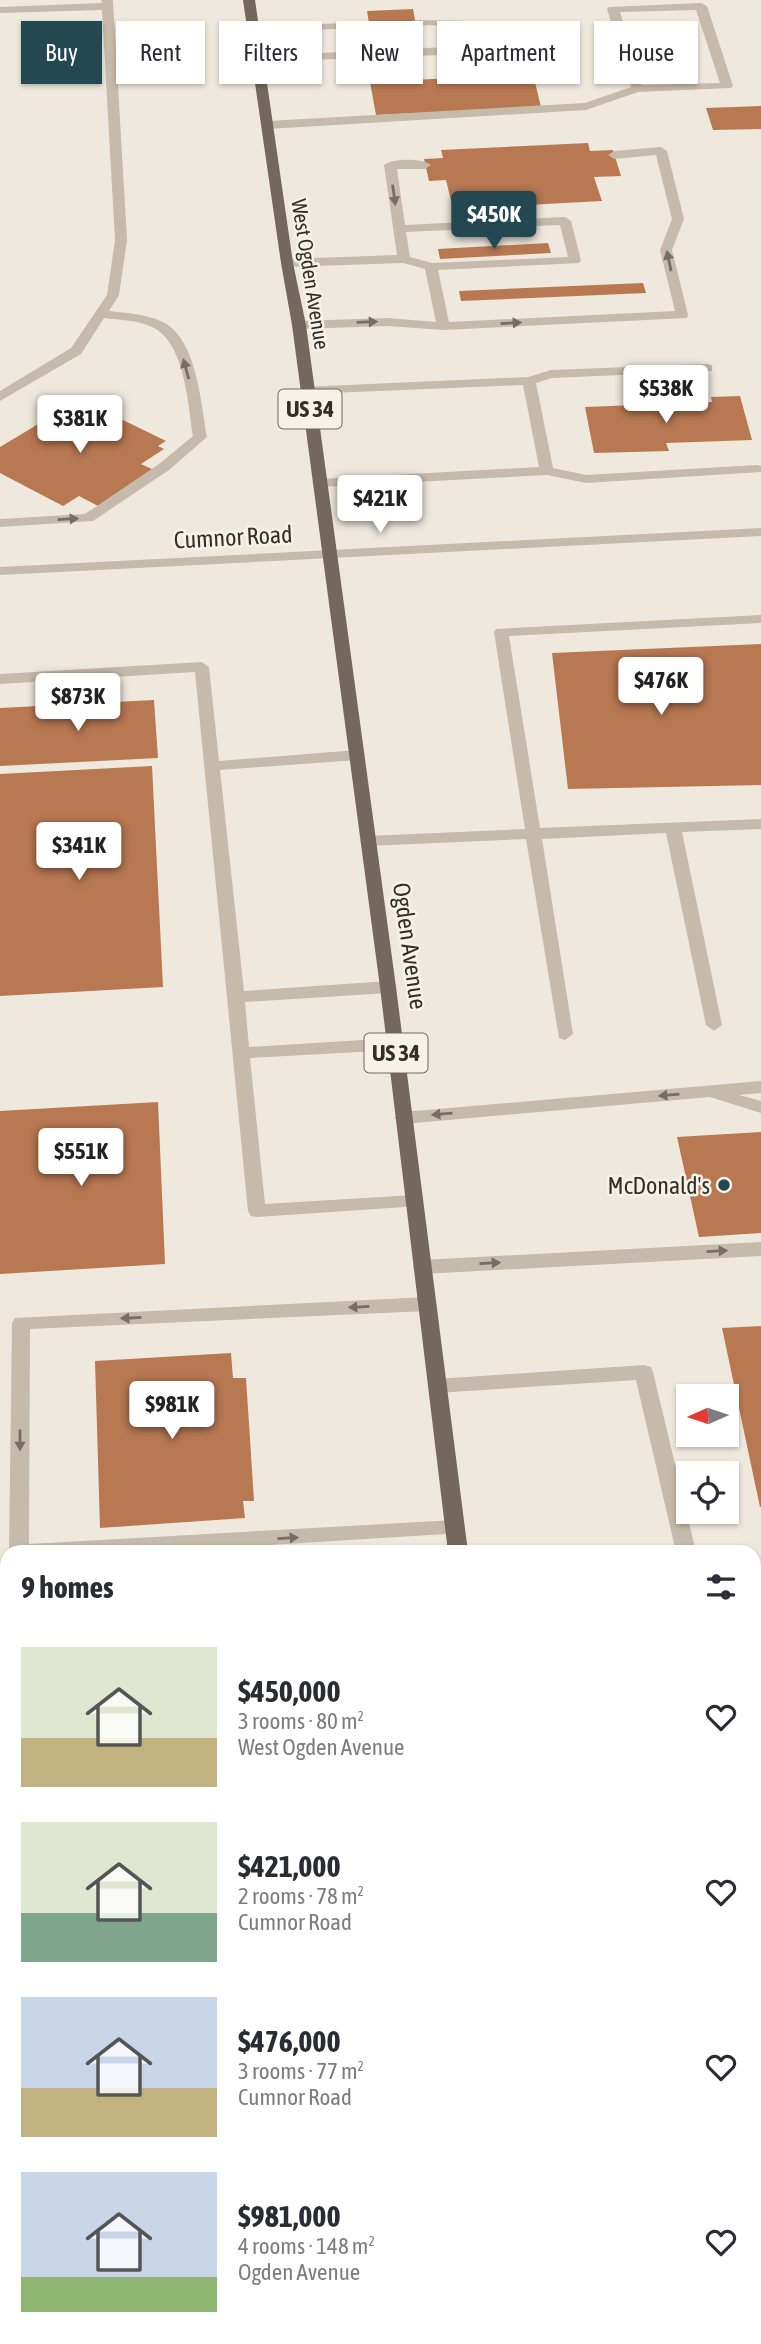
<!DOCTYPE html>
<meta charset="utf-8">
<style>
body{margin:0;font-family:"Asap Condensed",sans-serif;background:#f2f2f3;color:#2b2b33;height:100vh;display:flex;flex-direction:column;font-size:26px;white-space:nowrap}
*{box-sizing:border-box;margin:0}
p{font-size:23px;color:#7c7c81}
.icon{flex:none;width:38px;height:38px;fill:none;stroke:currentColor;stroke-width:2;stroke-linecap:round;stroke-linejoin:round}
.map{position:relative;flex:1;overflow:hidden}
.drawer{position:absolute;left:0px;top:1545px;width:761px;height:800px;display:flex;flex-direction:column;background:#fff;border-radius:21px 21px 0 0;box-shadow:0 2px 5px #0004}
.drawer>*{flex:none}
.top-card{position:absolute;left:21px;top:21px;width:719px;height:63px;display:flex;gap:14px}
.needle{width:46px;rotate:267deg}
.tools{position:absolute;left:676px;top:1384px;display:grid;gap:14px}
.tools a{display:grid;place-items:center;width:63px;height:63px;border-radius:0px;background:#fff;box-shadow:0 2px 5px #0004;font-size:35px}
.price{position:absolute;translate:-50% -60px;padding:0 16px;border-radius:7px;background:#fff;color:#222;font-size:23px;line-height:46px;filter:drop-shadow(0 2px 4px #0008)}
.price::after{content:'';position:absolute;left:50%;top:42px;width:21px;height:16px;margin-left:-10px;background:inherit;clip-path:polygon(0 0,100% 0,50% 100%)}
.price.on{background:#234851;color:#fff}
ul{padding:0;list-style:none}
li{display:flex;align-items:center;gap:21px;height:175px;padding:0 21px}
li span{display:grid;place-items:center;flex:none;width:196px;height:140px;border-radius:0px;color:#555}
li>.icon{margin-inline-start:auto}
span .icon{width:84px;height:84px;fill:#fffc;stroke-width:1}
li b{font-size:30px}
h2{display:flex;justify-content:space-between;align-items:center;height:84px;padding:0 21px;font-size:30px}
.chip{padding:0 24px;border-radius:0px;background:#fff;box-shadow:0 2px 5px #0004;font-size:24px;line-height:63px}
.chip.on{background:#234851;color:#fff}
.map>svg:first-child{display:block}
.building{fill:#b87852}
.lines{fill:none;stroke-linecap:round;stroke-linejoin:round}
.lane{fill:#c6baaa;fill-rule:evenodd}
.street{fill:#c6baaa;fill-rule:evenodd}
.primary{fill:#74675b;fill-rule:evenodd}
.oneway{fill:#766d63}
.poi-dot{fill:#234851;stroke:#f7f2e8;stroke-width:2.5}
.labels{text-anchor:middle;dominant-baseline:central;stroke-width:5;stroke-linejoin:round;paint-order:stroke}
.far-street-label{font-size:21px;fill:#342e29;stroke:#f7f2e8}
.shield{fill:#f7f2e8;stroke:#6e6962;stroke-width:2}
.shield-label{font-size:23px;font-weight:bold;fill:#342e29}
.street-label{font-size:24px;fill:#342e29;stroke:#f7f2e8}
.poi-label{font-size:24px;fill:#342e29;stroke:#f7f2e8;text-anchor:end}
</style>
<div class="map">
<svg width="761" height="2344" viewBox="0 0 761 2344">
<rect width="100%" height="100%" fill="#efe9dd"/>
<!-- building -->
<path class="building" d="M413 9 420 47 373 49 367 11Z
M533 74 541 107 376 115 370 82Z
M761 106V129L713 130 706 108Z
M588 143 590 151 613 150 621 176 594 177 602 201 453 209 446 180 429 181 424 159 443 158 441 150Z
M548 243 551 253 440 259 438 249Z
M643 283 646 293 461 301 459 291Z
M740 396 752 440 666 443 669 451 594 453 585 407 712 402 711 397Z
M80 399 166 441 158 446 164 449 141 464 154 470 98 506 79 496 63 506 0 473V447Z
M761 644V785L568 789 552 653Z
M154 700 158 758 0 766V708Z
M152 766 163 987 0 996V774Z
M158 1102 165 1264 0 1274V1111Z
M761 1132V1233L699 1237 677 1137Z
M761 1326V1507H760L722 1328Z
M231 1353 233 1378H246L254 1501H243L245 1518 100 1528 95 1361Z
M86 2338H391L392 2344H35Z"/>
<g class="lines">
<!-- lane -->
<path class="lane" d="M101 0H113L127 240 119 295 109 311C127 313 146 314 163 322 197 339 201 404 207 437L169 470 93 521 0 527V519L85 514 159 464 193 436C188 405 185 342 152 327 138 320 120 320 104 318L81 354 0 401V391L71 348 107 295 115 240 102 10 0 13V7L102 3Z
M701 3 707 6 733 86 731 88 638 92 586 110 268 129 262 125 268 121 585 103 631 87 607 9 609 7ZM696 10 720 83 642 85 620 12Z
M415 20 472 21 479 28 480 48 467 54 258 62 252 59 258 56 468 46 465 26 411 25 409 23Z
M369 22 373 23V27L253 33 247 30 253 27Z
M661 147 667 151 684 219 672 250 688 315 687 318 443 330 388 326 299 329 292 325 299 321 388 318 436 322 425 269 403 263 287 267 281 263 287 259 397 255 384 165C393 158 422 158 431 165L425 169H397L405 225 565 217 571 221 581 260 579 263 438 270 449 322 675 311 660 250 672 219 656 155 614 159 608 155 614 151ZM560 225 568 257 432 263 410 257 406 232Z
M707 364 712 365V371L552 378 536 383 553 468 586 475 757 465 761 466V472L586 483 547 475 319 487 312 483 319 479 539 467 523 385 307 394 302 393V387L528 377 551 370Z
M761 615V623L509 636 540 828 761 819V829L682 832 722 1025 714 1031 706 1025 666 833 542 839 573 1034 565 1040 559 1038 526 839 368 846 360 841 368 836 525 829 494 632 496 629Z
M202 662 209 667 219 761 357 750 365 755 357 760 220 770 244 991 388 981 396 987 388 993 245 1002 249 1047 395 1038 403 1044 395 1050 250 1058 265 1204 414 1195 420 1196 423 1201 420 1206 257 1217 251 1216 248 1211 195 672 0 684V674Z
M761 1081V1093L739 1095 761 1101V1113L710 1097 403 1124 394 1118 403 1112Z
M761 1242V1256L422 1274 416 1272 413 1267 416 1262 422 1260Z
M427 1297 433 1299 436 1304 433 1309 427 1311 30 1329 29 1544 455 1520 462 1523 465 1528 462 1533 159 1552H9L12 1323 15 1318Z
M644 1365 651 1367 653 1372 696 1552H676L636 1380 437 1393 430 1391 428 1386 430 1381 437 1379Z
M754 1619 761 1620V1636L754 1635Z
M7 2028V2048L0 2049V2029Z
M754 2058 761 2060V2116L754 2114Z
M761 2151V2174L754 2177V2154Z
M7 2255V2277L0 2278V2256Z"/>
<!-- street -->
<path class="street" d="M761 528V536L0 575V567Z
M754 1783H761V1801H754Z
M7 1828V1846L0 1847V1829Z"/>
<!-- primary -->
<path class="primary" d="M243 0H255L293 263 306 325 396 987 468 1552H448L380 987 292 325 281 263Z
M545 2338H569V2344H545Z"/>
</g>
<!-- one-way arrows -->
<defs><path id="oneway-solid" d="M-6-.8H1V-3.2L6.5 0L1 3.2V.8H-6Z" transform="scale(1.75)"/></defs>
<g class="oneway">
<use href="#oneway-solid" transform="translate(394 195) rotate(82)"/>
<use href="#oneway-solid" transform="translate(669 261) rotate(-102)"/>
<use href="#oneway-solid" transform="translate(367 322) rotate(-2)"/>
<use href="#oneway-solid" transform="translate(511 323) rotate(-3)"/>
<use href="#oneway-solid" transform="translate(186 369) rotate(-105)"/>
<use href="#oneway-solid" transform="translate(68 519) rotate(-3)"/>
<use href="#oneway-solid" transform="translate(669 1095) rotate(175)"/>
<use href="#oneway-solid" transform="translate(442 1114) rotate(175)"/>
<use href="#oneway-solid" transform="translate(717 1251) rotate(-3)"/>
<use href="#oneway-solid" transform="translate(490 1263) rotate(-3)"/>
<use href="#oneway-solid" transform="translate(359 1307) rotate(177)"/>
<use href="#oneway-solid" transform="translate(131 1318) rotate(177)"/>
<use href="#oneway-solid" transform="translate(20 1440) rotate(90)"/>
<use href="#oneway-solid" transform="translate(288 1538) rotate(-3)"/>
</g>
<!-- markers -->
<circle class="poi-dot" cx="724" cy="1185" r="7"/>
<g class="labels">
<!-- far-street labels -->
<g class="far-street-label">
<text transform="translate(311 274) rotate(81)">West Ogden Avenue</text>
</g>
<!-- shield labels -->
<g class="shield">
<rect x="278.5" y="389.5" width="63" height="39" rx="5"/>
<rect x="364.5" y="1033.5" width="63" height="39" rx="5"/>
</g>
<g class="shield-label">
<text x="310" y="409">US 34</text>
<text x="396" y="1053">US 34</text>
</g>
<!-- street labels -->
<g class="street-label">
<text transform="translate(233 537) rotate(-3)">Cumnor Road</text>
<text transform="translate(410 946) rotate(82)">Ogden Avenue</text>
</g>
<!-- poi labels -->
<g class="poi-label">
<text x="710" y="1185">McDonald's</text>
</g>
</g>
</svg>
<div class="tools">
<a><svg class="needle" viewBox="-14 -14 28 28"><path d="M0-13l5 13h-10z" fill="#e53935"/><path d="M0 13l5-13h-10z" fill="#7c7c81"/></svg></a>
<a><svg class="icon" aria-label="locate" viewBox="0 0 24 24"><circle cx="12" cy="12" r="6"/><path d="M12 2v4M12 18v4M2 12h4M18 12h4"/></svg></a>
</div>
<b class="price on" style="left:494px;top:251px">$450K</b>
<b class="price" style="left:666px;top:425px">$538K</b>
<b class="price" style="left:80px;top:455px">$381K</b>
<b class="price" style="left:380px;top:535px">$421K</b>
<b class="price" style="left:661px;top:717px">$476K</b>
<b class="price" style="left:78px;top:733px">$873K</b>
<b class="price" style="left:79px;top:882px">$341K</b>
<b class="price" style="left:81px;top:1188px">$551K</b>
<b class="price" style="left:172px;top:1441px">$981K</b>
<div class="top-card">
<a class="chip on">Buy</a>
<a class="chip">Rent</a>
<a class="chip">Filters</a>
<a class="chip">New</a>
<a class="chip">Apartment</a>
<a class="chip">House</a>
</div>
<section class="drawer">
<h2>9 homes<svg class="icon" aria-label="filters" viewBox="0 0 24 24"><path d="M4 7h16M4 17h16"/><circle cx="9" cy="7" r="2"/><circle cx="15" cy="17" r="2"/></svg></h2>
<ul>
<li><span style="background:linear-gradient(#dfe7d0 65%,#c2b280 0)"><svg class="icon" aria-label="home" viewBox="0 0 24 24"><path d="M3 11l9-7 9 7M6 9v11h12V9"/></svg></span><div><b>$450,000</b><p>3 rooms · 80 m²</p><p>West Ogden Avenue</p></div><svg class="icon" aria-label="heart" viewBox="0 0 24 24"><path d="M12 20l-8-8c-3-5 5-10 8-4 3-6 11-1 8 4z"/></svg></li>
<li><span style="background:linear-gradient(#dfe7d0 65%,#7fa58c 0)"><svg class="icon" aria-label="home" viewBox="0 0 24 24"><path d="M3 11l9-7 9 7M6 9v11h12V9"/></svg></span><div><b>$421,000</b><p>2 rooms · 78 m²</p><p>Cumnor Road</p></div><svg class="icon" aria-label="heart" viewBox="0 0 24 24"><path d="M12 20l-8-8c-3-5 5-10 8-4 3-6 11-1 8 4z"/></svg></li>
<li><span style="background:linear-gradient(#c9d6e8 65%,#c2b280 0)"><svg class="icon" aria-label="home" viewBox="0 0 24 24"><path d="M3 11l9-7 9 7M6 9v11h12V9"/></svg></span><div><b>$476,000</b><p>3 rooms · 77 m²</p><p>Cumnor Road</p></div><svg class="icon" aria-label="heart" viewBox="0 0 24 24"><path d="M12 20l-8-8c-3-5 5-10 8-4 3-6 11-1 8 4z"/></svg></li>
<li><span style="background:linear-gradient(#c9d6e8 75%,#8fb573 0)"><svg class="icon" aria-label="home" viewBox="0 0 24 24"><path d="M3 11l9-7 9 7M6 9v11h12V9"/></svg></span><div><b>$981,000</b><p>4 rooms · 148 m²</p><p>Ogden Avenue</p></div><svg class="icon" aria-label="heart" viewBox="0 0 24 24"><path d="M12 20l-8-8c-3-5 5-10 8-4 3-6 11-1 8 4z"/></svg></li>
</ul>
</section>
</div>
